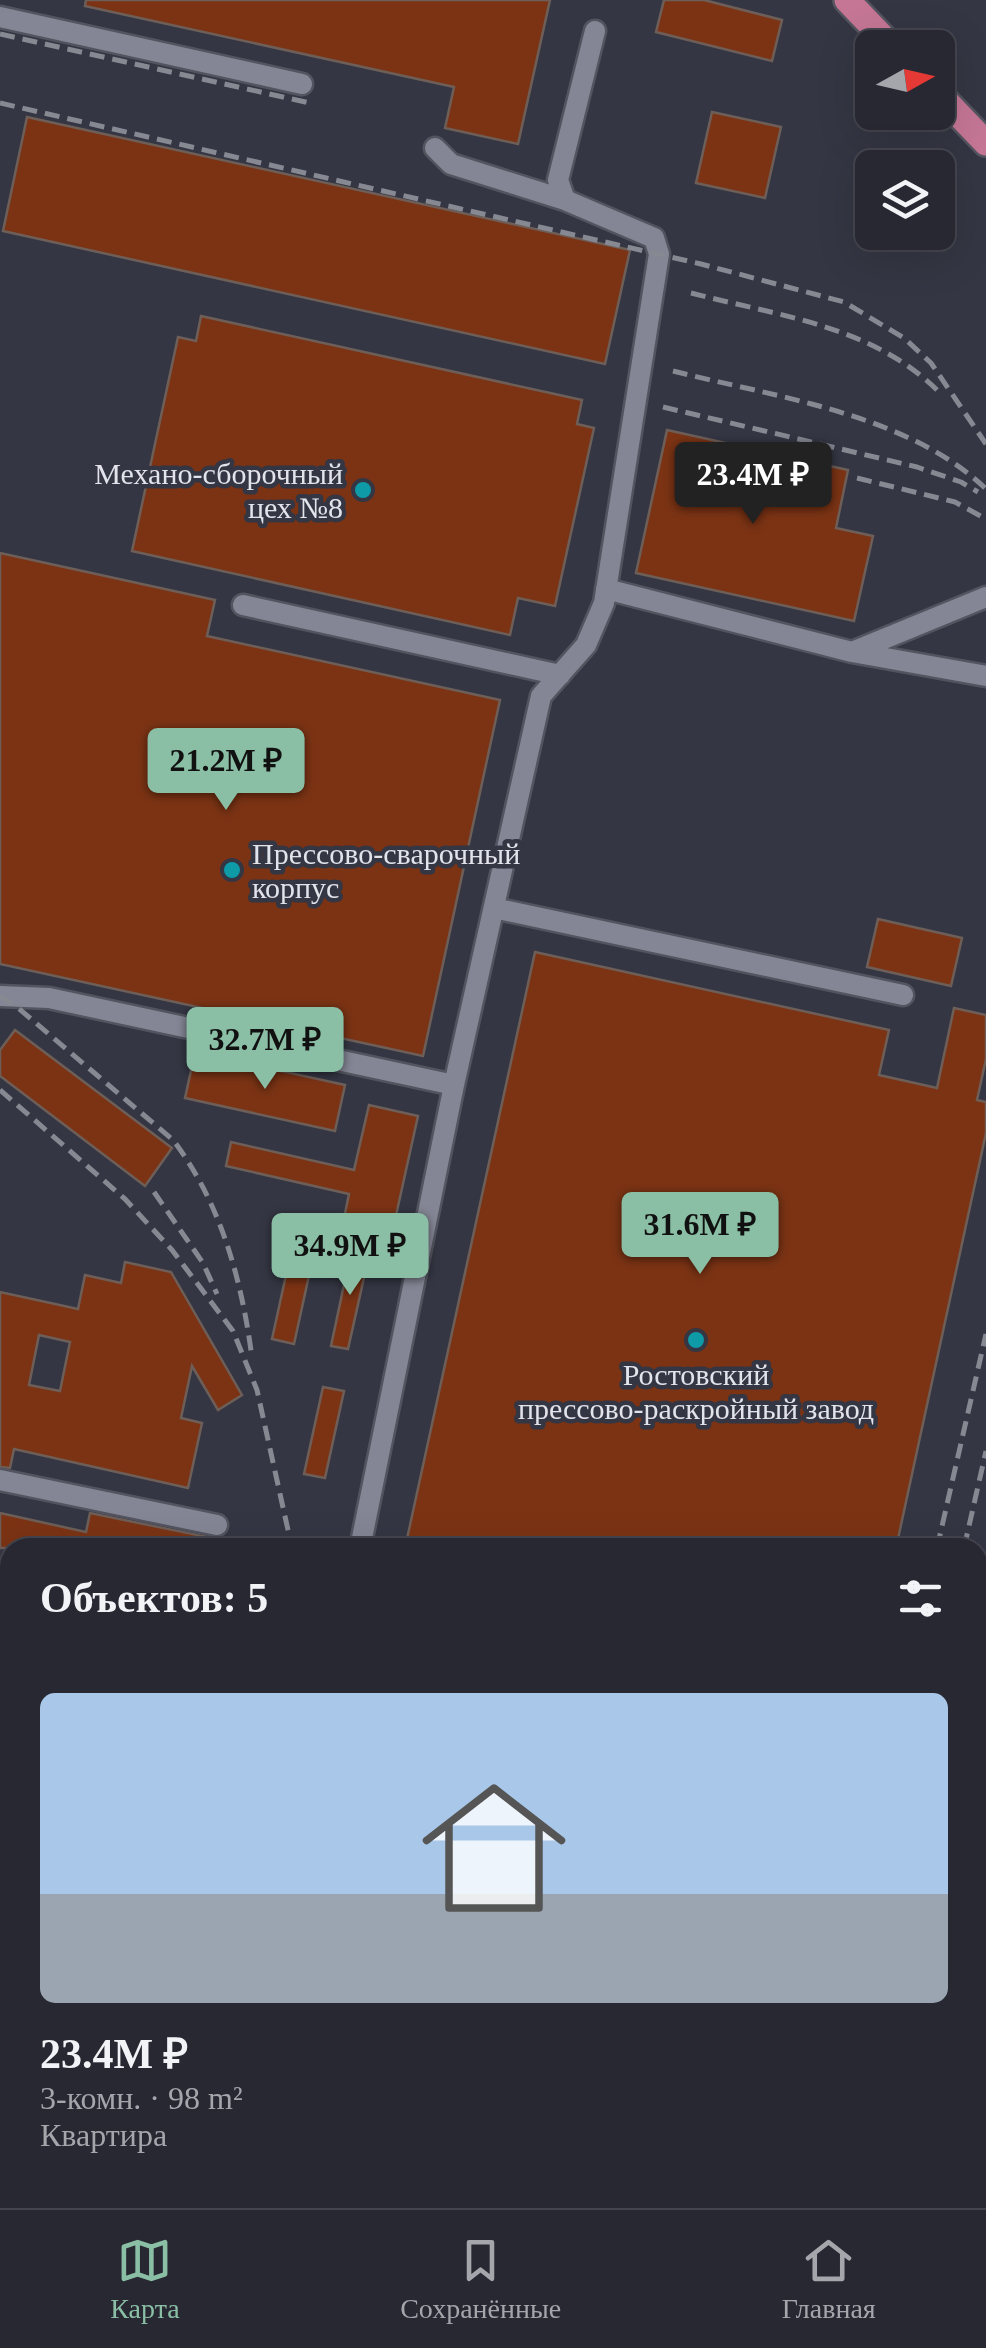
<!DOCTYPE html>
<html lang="ru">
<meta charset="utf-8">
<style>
body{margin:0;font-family:"Times New Roman",serif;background:#2f303a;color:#f1f3f6;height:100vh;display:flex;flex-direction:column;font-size:38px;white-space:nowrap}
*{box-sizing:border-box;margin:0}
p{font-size:32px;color:#a4a6ac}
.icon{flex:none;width:55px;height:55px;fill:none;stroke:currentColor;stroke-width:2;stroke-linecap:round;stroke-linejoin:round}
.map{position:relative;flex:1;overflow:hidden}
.panel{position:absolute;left:0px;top:1538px;width:988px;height:672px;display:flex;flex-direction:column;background:#272832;border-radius:30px 30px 0 0;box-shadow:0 10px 40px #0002,0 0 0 2px #43444d}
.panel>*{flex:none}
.needle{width:65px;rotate:82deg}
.tools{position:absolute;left:855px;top:30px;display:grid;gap:20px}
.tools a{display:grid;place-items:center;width:100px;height:100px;border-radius:15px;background:#272832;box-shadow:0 10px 40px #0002,0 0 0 2px #43444d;font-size:50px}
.price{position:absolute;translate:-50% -85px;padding:0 22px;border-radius:10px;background:#8abfa5;color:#111;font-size:32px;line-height:65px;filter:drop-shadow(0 2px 5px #0008)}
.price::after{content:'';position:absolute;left:50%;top:60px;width:30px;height:22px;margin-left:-15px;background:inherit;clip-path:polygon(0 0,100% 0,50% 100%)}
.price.active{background:#222;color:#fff}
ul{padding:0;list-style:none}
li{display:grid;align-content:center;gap:20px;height:530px;padding:0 40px}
li span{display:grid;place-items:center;height:310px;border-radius:15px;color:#555}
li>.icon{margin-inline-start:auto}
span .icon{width:180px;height:180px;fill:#fffc;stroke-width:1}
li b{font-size:42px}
h2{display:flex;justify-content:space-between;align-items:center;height:120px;padding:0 40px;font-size:42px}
.tab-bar{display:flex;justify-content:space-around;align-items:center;height:140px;border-top:2px solid #43444d;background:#272832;font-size:28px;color:#a4a6ac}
.tab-bar a{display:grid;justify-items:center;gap:5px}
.tab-bar .active{color:#8abfa5}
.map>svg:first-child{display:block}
.building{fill:#7b3314;stroke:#6e5e58;stroke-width:2.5;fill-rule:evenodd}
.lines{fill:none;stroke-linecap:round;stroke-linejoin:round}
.minor-casing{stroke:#53545f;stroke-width:25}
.major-casing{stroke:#53545f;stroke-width:30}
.minor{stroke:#848695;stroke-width:20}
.major{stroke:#c47694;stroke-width:25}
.rail{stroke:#868892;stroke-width:5;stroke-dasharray:15 8;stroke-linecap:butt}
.culture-dot{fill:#0f9aa8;stroke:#343643;stroke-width:4}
.labels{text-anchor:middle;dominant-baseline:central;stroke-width:9;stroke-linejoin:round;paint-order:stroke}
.poi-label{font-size:30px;fill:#e2e3eb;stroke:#343643;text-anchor:end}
</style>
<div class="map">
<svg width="986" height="2208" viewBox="0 0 986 2208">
<rect width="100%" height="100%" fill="#343643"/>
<!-- building -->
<path class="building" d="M86 0H550L518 144 445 128 454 87 85 6Z
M664 0H704L782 20 772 61 656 32Z
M712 112 781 127 765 198 696 183Z
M27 117 630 250 605 364 3 231Z
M201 316 582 400 577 424 594 428 555 606 518 598 510 635 132 551 178 337 196 341Z
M667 430 848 470 836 528 873 536 854 621 636 573Z
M0 553 215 600 207 636 500 700 423 1056 0 964Z
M878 919 962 938 951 986 867 967Z
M535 952 889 1030 879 1075 937 1088 954 1008 986 1015V1059L977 1100 986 1102V1133L896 1548H405Z
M15 1030 172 1148 145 1186 0 1076V1050Z
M195 1052 345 1085 335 1131 185 1098Z
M369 1105 418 1116 393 1229 344 1218 349 1194 226 1166 231 1142 354 1170Z
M295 1234 317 1239 294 1344 272 1339Z
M352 1247 370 1251 348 1349 331 1346Z
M125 1262 171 1272 242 1395 218 1410 192 1366 181 1418 202 1423 188 1488 14 1449 10 1468 0 1467V1292L78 1309 85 1275 121 1283ZM39 1335 70 1342 60 1391 29 1385Z
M323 1387 344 1391 325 1478 304 1474Z
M0 1513 86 1532 90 1513 212 1538 210 1548H0Z"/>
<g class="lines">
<!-- minor casing -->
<g class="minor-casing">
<path id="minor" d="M0 17 302 84
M435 148 451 164 565 200
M606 589 852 652 986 676
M243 605 560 675
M852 652 986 597
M494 908 903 995
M0 996 49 998 454 1085 541 696 586 645 604 603 659 254 654 238 565 200 558 180 595 31
M0 1480 217 1525
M360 1548 454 1085
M0 2025 10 2026
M296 2200 298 2208"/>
</g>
<!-- major casing -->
<g class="major-casing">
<path id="major" d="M847 0 893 48
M938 93 986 143
M979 2208 986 2172"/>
</g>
<!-- minor -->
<use href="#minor" class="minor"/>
<!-- major -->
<use href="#major" class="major"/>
<!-- rail -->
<path class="rail" d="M0 34 310 103
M0 103 701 264 844 302 904 338 931 363 986 444
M691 293C779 316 875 326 941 394
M673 371C775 397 908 414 986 489
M663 407 917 467 961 482 978 492
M857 478 955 502 986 519
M0 996 17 1007 173 1140C221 1203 242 1281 252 1358
M0 1090 125 1199 172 1250 233 1331 257 1390 292 1548
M154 1192 203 1263 217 1294
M937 1548 986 1334
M964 1548 986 1451
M978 1599 986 1562
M978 1653 986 1616
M978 1705 986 1668
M0 1821 10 1824
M0 1927 10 1931
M0 1950 10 1953
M0 1975 10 1977
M0 2070 10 2080
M69 2200 71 2208
M359 2200 365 2208
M403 2200 405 2208
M427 2200 429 2208
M443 2200 445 2208
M466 2200 468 2208
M739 2208 741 2200
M780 2208 784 2200
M805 2208 810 2200
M844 2208 848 2200"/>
</g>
<!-- markers -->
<g class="culture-dot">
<circle cx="363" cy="490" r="10"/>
<circle cx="232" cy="870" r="10"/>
<circle cx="696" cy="1340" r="10"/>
</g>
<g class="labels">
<!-- poi labels -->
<g class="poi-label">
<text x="343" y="473">Механо-сборочный<tspan x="343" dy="34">цех №8</tspan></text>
<text x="252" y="853" text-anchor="start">Прессово-сварочный<tspan x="252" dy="34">корпус</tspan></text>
<text x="696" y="1374" text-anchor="middle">Ростовский<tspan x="696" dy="34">прессово-раскройный завод</tspan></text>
</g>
</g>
</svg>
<div class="tools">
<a><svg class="needle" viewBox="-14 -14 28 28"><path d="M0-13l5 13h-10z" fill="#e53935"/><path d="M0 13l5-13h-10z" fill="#a4a6ac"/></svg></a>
<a><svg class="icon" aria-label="layers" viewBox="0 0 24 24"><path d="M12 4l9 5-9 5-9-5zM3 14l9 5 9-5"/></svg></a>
</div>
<b class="price active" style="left:753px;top:527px">23.4M ₽</b>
<b class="price" style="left:226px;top:813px">21.2M ₽</b>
<b class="price" style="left:265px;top:1092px">32.7M ₽</b>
<b class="price" style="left:700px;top:1277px">31.6M ₽</b>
<b class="price" style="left:350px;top:1298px">34.9M ₽</b>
<section class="panel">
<h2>Объектов: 5<svg class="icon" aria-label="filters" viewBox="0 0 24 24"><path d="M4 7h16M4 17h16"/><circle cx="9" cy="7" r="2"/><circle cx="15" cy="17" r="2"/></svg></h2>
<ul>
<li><span style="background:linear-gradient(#a9c7e8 65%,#9aa5b1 0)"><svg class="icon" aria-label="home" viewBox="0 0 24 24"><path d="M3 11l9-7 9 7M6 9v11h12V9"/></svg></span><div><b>23.4M ₽</b><p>3-комн. · 98 m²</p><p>Квартира</p></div></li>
</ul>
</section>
</div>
<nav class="tab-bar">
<a class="active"><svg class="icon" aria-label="map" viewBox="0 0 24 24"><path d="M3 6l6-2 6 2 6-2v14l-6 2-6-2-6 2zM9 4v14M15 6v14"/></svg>Карта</a>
<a><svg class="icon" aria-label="saved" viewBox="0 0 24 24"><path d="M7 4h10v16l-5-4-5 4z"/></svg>Сохранённые</a>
<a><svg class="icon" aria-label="home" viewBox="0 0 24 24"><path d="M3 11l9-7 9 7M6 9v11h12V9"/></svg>Главная</a>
</nav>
